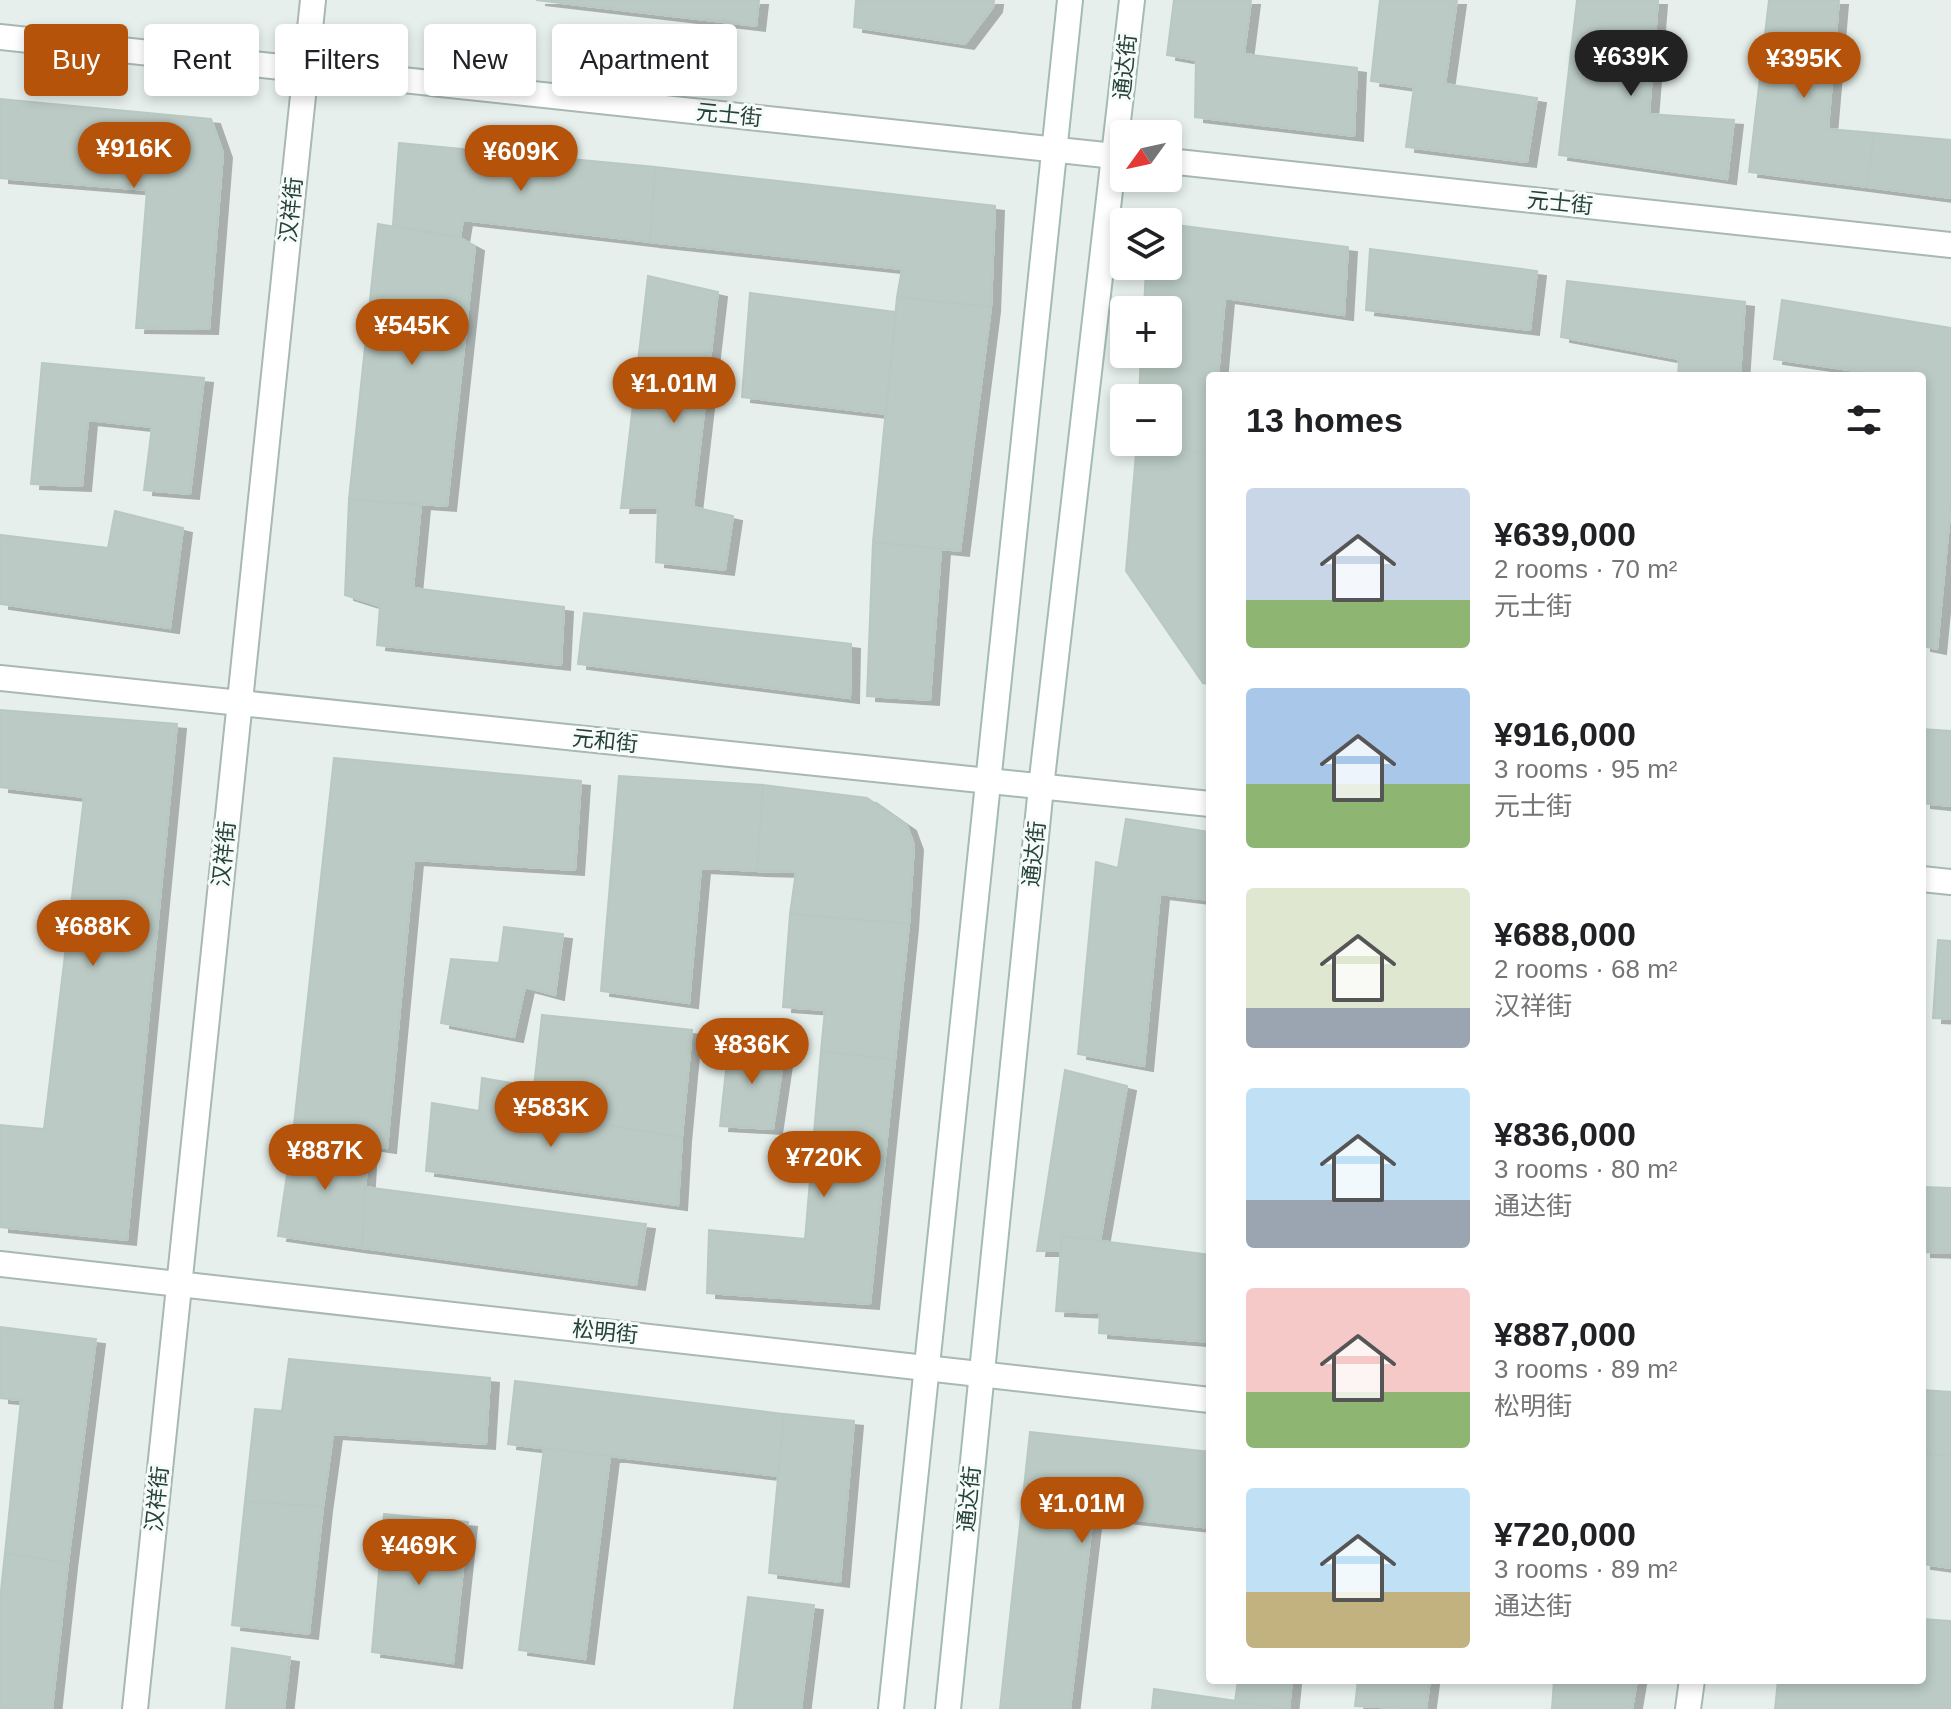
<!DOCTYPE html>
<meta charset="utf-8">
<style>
body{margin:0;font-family:Arial,"Noto Sans SC",sans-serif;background:#f2f2f2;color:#202124;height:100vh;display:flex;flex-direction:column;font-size:30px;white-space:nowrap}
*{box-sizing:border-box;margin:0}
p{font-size:26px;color:#757577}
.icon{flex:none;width:44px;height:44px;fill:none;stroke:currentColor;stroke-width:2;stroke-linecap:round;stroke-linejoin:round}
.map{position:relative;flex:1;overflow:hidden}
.side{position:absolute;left:1206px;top:372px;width:720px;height:1312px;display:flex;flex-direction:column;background:#fff;border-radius:8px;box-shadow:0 4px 12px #0003}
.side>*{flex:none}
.banner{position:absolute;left:24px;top:24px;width:760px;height:72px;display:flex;gap:16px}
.needle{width:52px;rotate:237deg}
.tools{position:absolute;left:1110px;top:120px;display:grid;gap:16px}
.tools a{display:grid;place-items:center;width:72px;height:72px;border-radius:8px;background:#fff;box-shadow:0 4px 12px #0003;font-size:40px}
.price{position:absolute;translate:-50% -68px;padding:0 18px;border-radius:28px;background:#b45309;color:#fff;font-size:26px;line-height:52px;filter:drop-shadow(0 2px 4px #0008)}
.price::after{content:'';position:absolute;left:50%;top:48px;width:24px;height:18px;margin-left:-12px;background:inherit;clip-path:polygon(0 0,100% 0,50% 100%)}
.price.selected{background:#222;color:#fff}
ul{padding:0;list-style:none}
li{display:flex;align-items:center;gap:24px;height:200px;padding:0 40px}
li span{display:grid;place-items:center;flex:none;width:224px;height:160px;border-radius:8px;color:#555}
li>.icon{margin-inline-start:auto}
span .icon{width:96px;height:96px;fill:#fffc;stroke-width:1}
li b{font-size:34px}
h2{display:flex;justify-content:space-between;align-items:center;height:96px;padding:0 40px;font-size:34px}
.pill{padding:0 28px;border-radius:8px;background:#fff;box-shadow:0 4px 12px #0003;font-size:28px;line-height:72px}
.pill.selected{background:#b45309;color:#fff}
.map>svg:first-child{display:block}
.building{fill:#bbcac4;stroke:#b8c9c2;stroke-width:2;filter:url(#shadow)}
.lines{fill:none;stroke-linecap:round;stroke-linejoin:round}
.tertiary-casing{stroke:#a8b8b2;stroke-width:28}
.secondary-casing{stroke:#a4bbb3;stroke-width:28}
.tertiary{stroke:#fff;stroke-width:24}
.secondary{stroke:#fff;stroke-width:24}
.labels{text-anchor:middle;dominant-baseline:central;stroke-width:6;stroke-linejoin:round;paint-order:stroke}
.street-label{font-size:22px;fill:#24423a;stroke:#f7fbf9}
</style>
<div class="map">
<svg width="1951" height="1709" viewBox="0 0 1951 1709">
<defs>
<filter id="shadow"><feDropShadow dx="9" dy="5" stdDeviation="0" flood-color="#0004"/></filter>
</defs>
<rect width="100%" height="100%" fill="#e6efeb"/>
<!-- building -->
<path class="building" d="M536 0H759L756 26Z
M856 0H994L993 7 965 44 854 27Z
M1174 0H1251L1244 54 1357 68 1354 136 1195 117 1196 60 1167 55Z
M1380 0H1457L1445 84 1537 98 1527 162 1406 147 1414 87 1371 81Z
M1577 0H1658L1649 114 1734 120 1727 179 1559 155Z
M1769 0H1839L1828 129 1874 133 1867 187 1749 172Z
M0 99 211 119 223 153 209 329 136 328 147 190 0 178Z
M1874 133 1951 140V198L1867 187Z
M399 143 655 167 650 242 463 220 460 238 393 225Z
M655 167 995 206 991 307 897 297 902 269 650 242Z
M378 224 460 238 475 246 447 506 349 499Z
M1168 224 1348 247 1344 315 1225 298 1218 376H1210V454L1137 442H1168V398H1139L1141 354H1168V310H1144L1146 266H1168Z
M1370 249 1537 271 1530 330 1366 310Z
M648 276 718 292 693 507 733 516 725 570 656 562 658 508H621Z
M1567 281 1745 302 1740 376H1678L1679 359 1561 337Z
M750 293 896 312 886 414 742 397Z
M897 297 991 307 960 551 873 542Z
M1782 300 1951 328V503L1937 649 1922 646V376H1890L1774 359Z
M42 363 204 378 190 494 144 490 152 427 88 420 82 486 31 484Z
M1137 442 1210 454V684L1203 683 1126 571Z
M349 499 421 505 413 588 564 607 561 665 377 645 380 606 345 595Z
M115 511 183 528 170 628 0 604V535L108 548Z
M873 542 941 549 930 700 867 696Z
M584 613 851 644 850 698 578 664Z
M0 710 177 724 127 1240 0 1227V1125L44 1129 84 797 0 787Z
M1922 729 1951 731V806L1922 803Z
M334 758 581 781 575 870 414 860 387 1148 293 1134Z
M619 776 763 785 757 871 701 868 689 1003 601 991Z
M763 785 867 798 907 826 914 845 909 924 790 914 796 872 757 871Z
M1126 819 1210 832V900L1160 894 1144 1066 1078 1054 1096 862 1118 868Z
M790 914 909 924 895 1060 821 1051 825 1010 783 1007Z
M504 927 563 934 555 995 525 987 514 1037 441 1023 451 959 499 963Z
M1938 940 1951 941V1019L1933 1018Z
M542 1015 692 1030 682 1137 531 1114Z
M729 1042 785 1048 773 1129 720 1126Z
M821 1051 895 1060 870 1304 707 1293 709 1230 805 1239Z
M1065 1070 1127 1086 1100 1241 1062 1236 1061 1251H1037Z
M482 1078 534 1087 531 1114 682 1137 678 1205 426 1171 432 1103 479 1111Z
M293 1134 368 1145 362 1248 278 1236Z
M365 1187 646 1224 636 1285 362 1248Z
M1922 1187 1951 1188V1253L1922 1252Z
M1062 1236 1210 1255V1342L1099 1333 1100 1313 1056 1311Z
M0 1327 96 1339 68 1563 5 1553 21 1400 0 1398Z
M289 1359 490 1378 486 1444 333 1434 323 1507 245 1501 255 1409 282 1411Z
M515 1381 784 1414 778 1476 508 1444Z
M1922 1390 1951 1392V1456L1922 1453Z
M784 1414 854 1421 840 1582 769 1573Z
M1030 1432 1210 1452V1528L1093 1515 1070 1709H1000Z
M544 1448 610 1456 585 1659 519 1650Z
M1922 1453 1951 1456V1568L1922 1564Z
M245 1501 323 1507 309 1634 232 1625Z
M384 1514 468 1522 453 1663 372 1652Z
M5 1553 68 1563 52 1709H0V1600Z
M748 1597 814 1605 801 1709H734Z
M1922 1619 1951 1621V1709H1775L1778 1680H1922Z
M232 1648 290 1657 284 1709H226Z
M1238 1680H1292L1289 1709 1235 1702Z
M1358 1680H1430L1426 1709 1355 1706Z
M1554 1680H1637L1632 1709H1552Z
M1154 1689 1277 1707V1709H1152Z"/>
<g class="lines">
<!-- tertiary casing -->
<g class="tertiary-casing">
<path id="tertiary" d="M0 37 1124 157
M1168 161 1951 245
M0 678 1210 804
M1922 879 1951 882
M0 1264 1210 1400
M135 1709 313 0
M1688 1709 1692 1680"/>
</g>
<!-- secondary casing -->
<g class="secondary-casing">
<path id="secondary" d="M891 1709 1070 0
M948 1709 1041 787 1132 0"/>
</g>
<!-- tertiary -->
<use href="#tertiary" class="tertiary"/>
<!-- secondary -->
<use href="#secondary" class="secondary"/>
</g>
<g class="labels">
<!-- street labels -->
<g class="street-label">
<text transform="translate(1125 67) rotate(-84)">通达街</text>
<text transform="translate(729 115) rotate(6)">元士街</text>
<text transform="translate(1560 203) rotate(6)">元士街</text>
<text transform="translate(291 210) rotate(-84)">汉祥街</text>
<text transform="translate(605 741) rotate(6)">元和街</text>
<text transform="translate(224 854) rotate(-84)">汉祥街</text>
<text transform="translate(1034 854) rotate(-84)">通达街</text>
<text transform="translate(605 1332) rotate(6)">松明街</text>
<text transform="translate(157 1499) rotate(-84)">汉祥街</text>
<text transform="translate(969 1499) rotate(-84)">通达街</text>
</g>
</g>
</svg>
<div class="tools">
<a><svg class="needle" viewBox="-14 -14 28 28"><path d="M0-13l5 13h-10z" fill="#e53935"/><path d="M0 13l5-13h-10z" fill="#757577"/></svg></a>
<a><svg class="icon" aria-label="layers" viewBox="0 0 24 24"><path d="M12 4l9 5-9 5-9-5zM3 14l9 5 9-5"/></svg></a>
<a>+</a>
<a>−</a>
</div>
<b class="price selected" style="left:1631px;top:98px">¥639K</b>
<b class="price" style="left:1804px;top:100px">¥395K</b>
<b class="price" style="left:134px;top:190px">¥916K</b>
<b class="price" style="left:521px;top:193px">¥609K</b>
<b class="price" style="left:412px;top:367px">¥545K</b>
<b class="price" style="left:674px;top:425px">¥1.01M</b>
<b class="price" style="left:93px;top:968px">¥688K</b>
<b class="price" style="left:752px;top:1086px">¥836K</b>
<b class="price" style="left:551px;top:1149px">¥583K</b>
<b class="price" style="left:325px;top:1192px">¥887K</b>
<b class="price" style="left:824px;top:1199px">¥720K</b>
<b class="price" style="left:1082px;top:1545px">¥1.01M</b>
<b class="price" style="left:419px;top:1587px">¥469K</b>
<div class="banner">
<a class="pill selected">Buy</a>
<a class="pill">Rent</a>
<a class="pill">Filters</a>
<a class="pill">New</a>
<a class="pill">Apartment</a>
</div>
<section class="side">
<h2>13 homes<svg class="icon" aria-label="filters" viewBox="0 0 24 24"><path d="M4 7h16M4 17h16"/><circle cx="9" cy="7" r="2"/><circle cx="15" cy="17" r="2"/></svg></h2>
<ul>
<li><span style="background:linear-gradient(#c9d6e8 70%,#8fb573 0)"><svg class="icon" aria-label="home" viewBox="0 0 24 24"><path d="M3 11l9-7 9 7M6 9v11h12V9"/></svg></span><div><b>¥639,000</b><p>2 rooms · 70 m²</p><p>元士街</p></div></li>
<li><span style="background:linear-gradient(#a9c7e8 60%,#8fb573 0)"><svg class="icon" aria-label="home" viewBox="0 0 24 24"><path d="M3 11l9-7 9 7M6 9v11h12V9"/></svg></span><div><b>¥916,000</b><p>3 rooms · 95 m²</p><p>元士街</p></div></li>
<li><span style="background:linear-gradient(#dfe7d0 75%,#9aa5b1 0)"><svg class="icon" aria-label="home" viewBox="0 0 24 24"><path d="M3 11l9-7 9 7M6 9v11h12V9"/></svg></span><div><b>¥688,000</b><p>2 rooms · 68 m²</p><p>汉祥街</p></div></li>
<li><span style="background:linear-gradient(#bfe0f5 70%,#9aa5b1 0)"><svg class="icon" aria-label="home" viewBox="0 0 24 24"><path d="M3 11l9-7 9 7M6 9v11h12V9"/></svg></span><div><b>¥836,000</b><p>3 rooms · 80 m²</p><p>通达街</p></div></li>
<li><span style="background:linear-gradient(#f6c9c9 65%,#8fb573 0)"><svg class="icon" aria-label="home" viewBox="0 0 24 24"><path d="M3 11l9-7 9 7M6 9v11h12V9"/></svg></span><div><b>¥887,000</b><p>3 rooms · 89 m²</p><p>松明街</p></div></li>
<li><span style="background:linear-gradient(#bfe0f5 65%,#c2b280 0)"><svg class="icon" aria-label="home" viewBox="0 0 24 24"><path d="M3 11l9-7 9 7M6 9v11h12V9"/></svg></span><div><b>¥720,000</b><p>3 rooms · 89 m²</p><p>通达街</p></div></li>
</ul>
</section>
</div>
